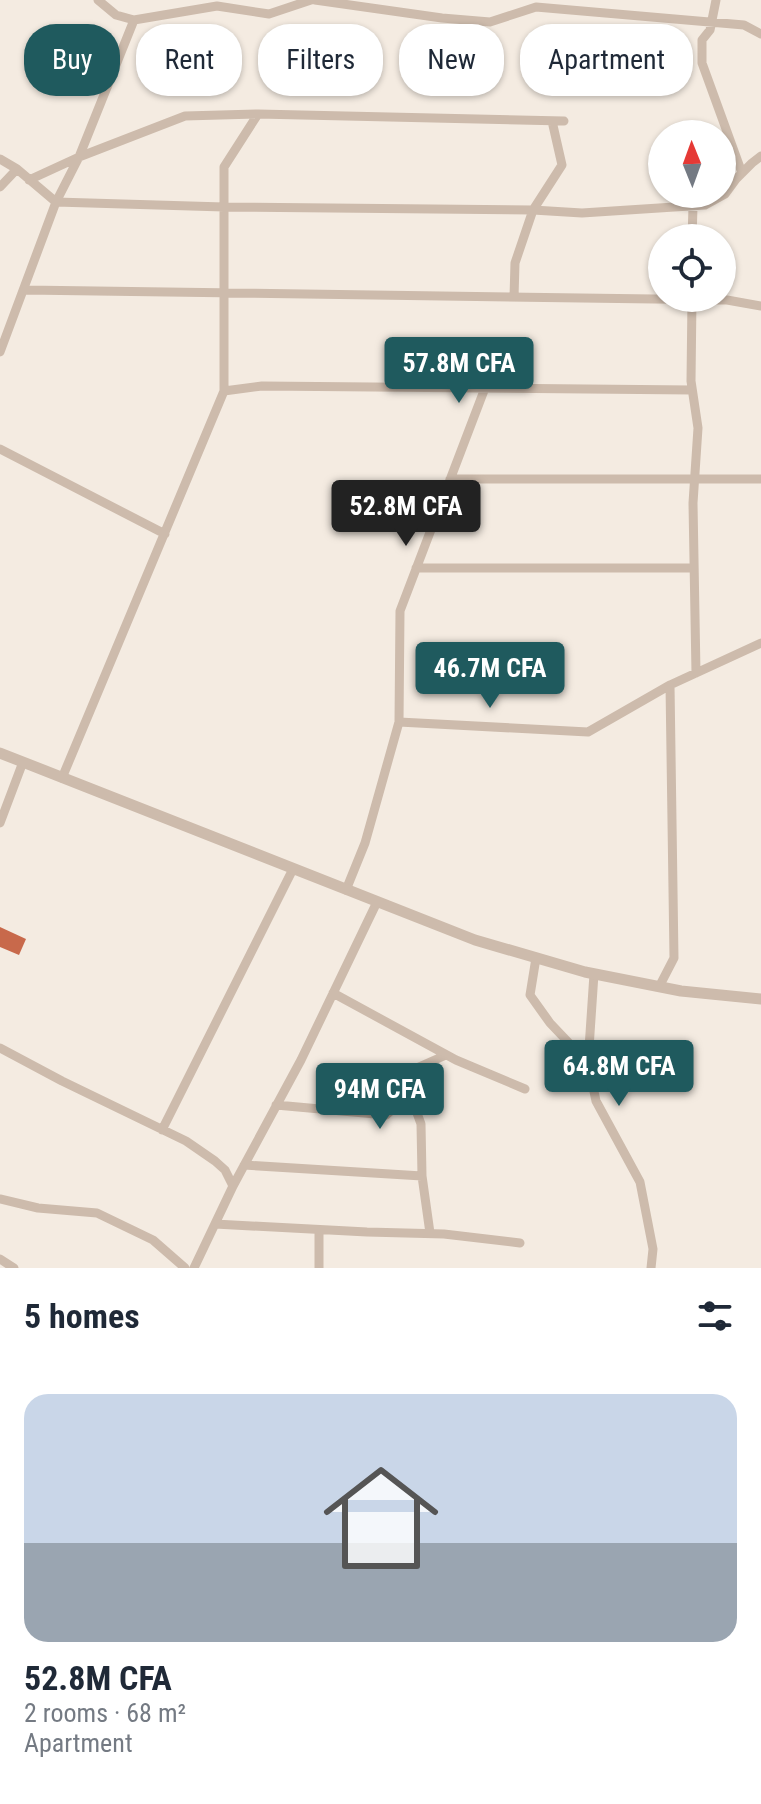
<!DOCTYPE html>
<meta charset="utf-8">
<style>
body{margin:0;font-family:"Roboto Condensed",sans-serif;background:#f6f6f7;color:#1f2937;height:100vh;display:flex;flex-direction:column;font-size:30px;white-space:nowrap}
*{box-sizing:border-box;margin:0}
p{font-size:26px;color:#747a83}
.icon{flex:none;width:44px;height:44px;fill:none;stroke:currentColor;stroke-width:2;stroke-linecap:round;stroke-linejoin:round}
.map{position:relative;height:1268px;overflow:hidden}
.sheet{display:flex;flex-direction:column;background:#fff;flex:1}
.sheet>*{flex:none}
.hud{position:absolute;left:24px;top:24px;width:714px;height:72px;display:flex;gap:16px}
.needle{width:52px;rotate:359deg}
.controls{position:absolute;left:648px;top:120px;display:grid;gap:16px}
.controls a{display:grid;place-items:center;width:88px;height:88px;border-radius:50%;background:#fff;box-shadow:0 2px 6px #0004;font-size:40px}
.price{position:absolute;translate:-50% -68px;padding:0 18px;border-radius:8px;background:#1f5a5e;color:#fff;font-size:26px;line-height:52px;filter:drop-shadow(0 2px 4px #0008)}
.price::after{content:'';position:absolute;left:50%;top:48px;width:24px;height:18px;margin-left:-12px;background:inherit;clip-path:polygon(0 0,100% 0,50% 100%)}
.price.active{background:#222;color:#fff}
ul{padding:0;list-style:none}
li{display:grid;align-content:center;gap:16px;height:424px;padding:0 24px}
li span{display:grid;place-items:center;height:248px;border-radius:24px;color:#555}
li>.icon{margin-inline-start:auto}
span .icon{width:144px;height:144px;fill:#fffc;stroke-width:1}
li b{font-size:34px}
h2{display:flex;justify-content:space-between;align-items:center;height:96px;padding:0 24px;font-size:34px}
.tag{padding:0 28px;border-radius:32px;background:#fff;box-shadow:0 2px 6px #0004;font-size:28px;line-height:72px}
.tag.active{background:#1f5a5e;color:#fff}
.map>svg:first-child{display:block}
.building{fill:#c8694b}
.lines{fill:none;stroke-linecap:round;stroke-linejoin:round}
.minor{stroke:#cdbbac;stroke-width:9}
.tertiary{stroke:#cdbbac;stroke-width:11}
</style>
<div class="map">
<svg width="761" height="1268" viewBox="0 0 761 1268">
<rect width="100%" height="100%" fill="#f4ebe1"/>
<!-- building -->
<path class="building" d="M0 927 26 939 19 955 0 947Z"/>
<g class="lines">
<!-- minor -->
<path class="minor" d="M98 0 116 15 134 20 217 6 269 14 311 0
M315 0 442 18 490 22 536 7 744 25 761 34
M716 0 710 30 702 40V63L742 173
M0 159 17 169 56 202 224 207 533 210 582 213 705 205 725 194 736 179 752 163 761 156
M29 180 79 157 185 116 258 114 564 121
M0 187 17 169
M692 238 693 207
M25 290 727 300 761 306
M514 297 515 263 533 210 562 165 552 121
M692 298 691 381 698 428 693 503 696 673
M0 352 56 202 79 157 134 20
M224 391 262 386 692 390
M0 449 165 534
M450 479H761
M416 568H694
M399 722 400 611 485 388
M62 778 224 391V167L258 114
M0 823 23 762
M346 890 365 843 399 722 588 732 670 685 761 643
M536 958 530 995 550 1023 588 1063 596 1101 640 1182 653 1249 651 1268
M659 987 674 958 670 685
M333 993 456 1060 525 1089
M0 1048 62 1081 186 1141 215 1161 225 1170 233 1186
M588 1063 594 974
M410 1094 421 1124 422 1176 430 1233
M276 1105 386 1115 410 1094 412 1070 446 1055
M162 1130 293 869
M244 1165 422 1176
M0 1199 38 1208 97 1213 153 1240 185 1268
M215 1224 367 1232 444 1234 520 1243
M319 1230V1268
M0 1259 14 1268
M194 1268 233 1186 301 1060 377 902"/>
<!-- tertiary -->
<path class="tertiary" d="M0 753 475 940 585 972 681 991 761 999"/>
</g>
</svg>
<div class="controls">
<a><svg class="needle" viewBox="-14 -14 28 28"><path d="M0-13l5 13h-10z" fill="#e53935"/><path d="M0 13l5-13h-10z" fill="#747a83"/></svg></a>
<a><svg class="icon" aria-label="locate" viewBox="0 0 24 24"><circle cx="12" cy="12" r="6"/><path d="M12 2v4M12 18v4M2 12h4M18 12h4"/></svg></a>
</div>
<b class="price" style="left:459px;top:405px">57.8M CFA</b>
<b class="price active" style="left:406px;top:548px">52.8M CFA</b>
<b class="price" style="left:490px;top:710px">46.7M CFA</b>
<b class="price" style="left:619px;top:1108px">64.8M CFA</b>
<b class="price" style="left:380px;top:1131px">94M CFA</b>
<div class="hud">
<a class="tag active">Buy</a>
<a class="tag">Rent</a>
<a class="tag">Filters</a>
<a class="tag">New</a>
<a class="tag">Apartment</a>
</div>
</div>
<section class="sheet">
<h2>5 homes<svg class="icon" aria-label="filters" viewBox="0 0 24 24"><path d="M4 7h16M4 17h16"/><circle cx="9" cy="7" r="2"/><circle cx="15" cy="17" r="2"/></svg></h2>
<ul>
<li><span style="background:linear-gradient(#c9d6e8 60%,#9aa5b1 0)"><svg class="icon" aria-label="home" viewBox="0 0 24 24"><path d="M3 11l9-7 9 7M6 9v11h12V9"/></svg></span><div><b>52.8M CFA</b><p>2 rooms · 68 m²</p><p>Apartment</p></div></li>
</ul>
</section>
